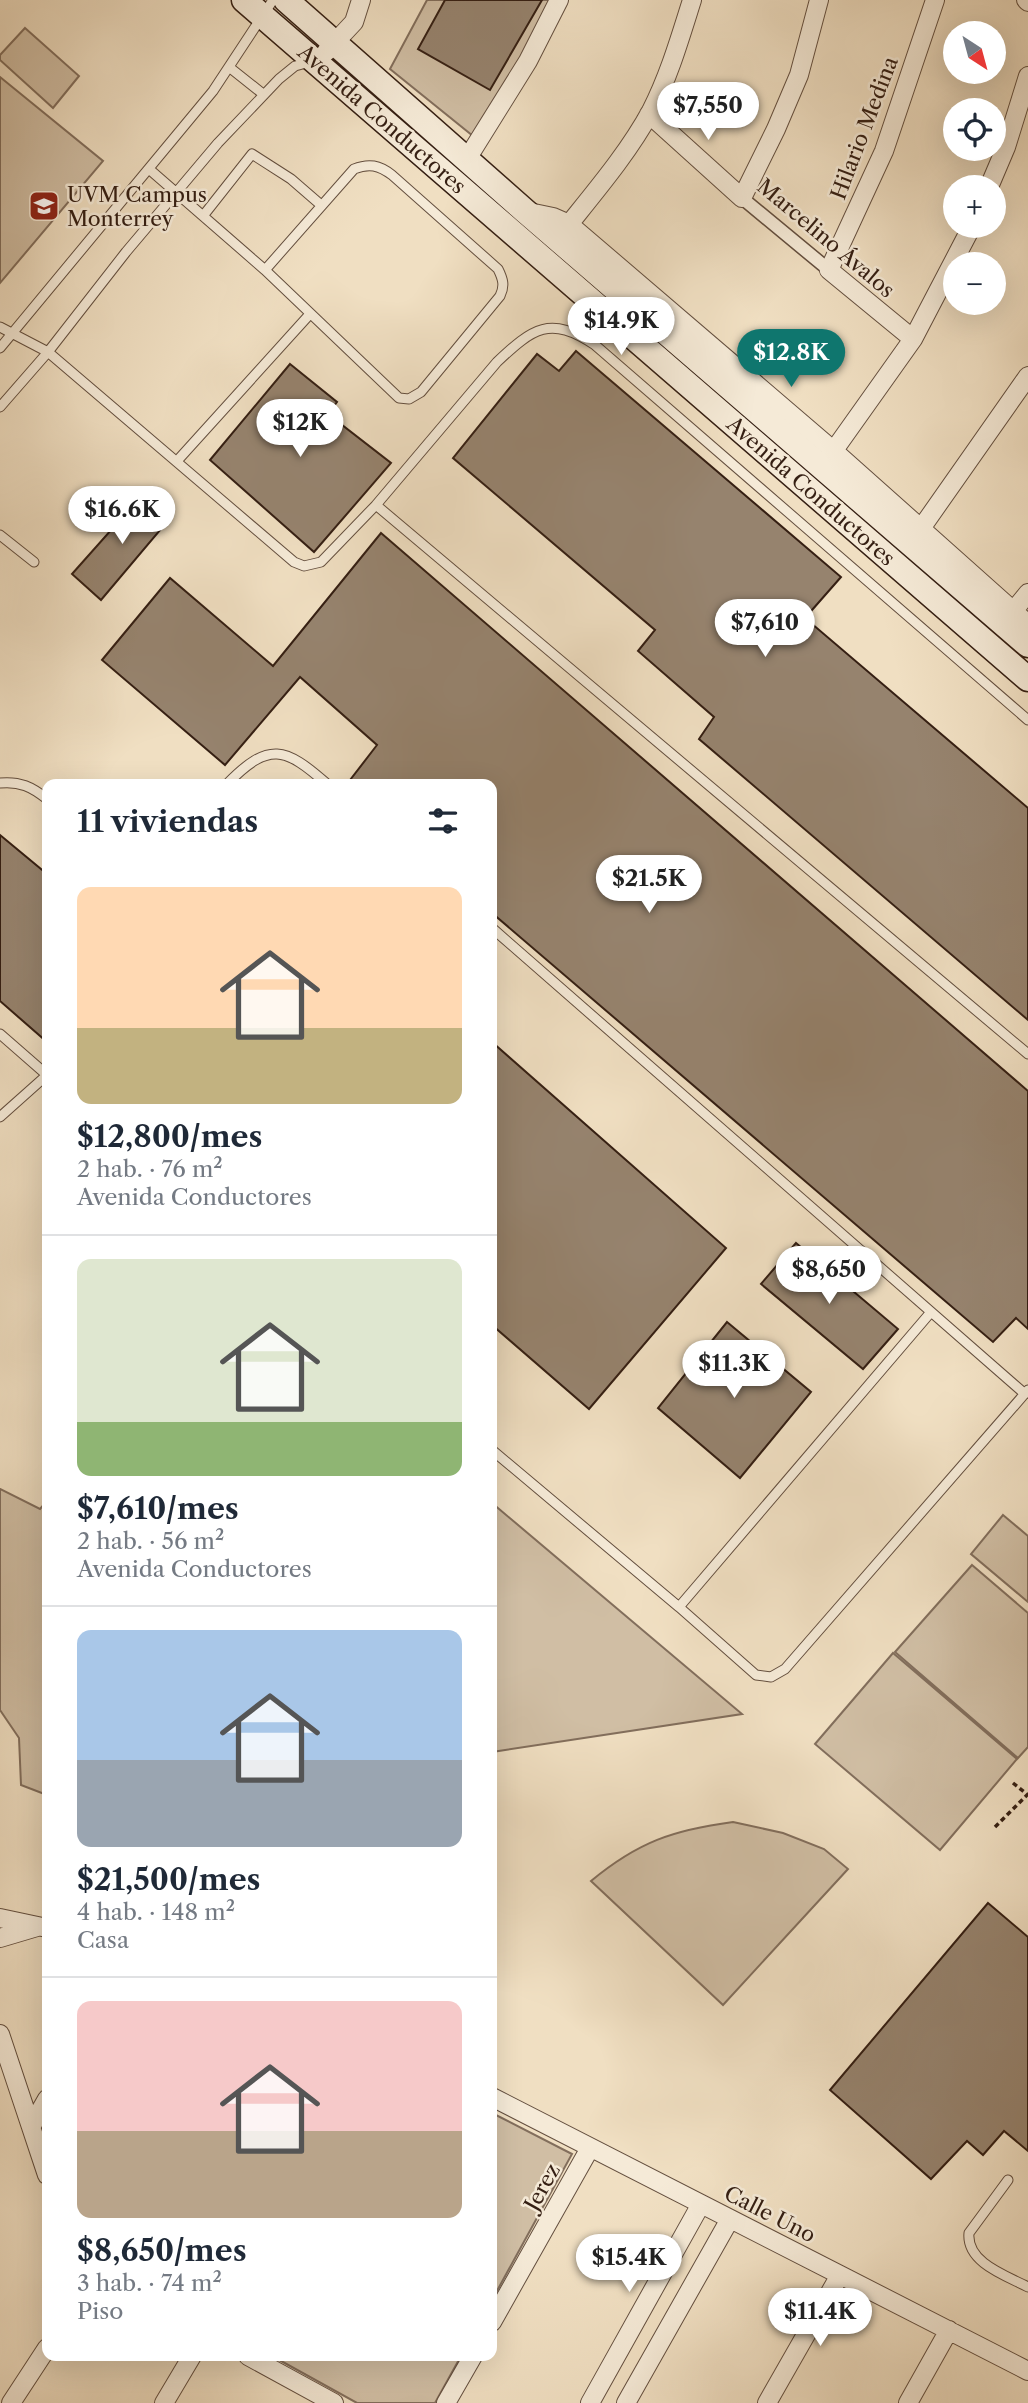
<!DOCTYPE html>
<html lang="es">
<meta charset="utf-8">
<style>
body{margin:0;font-family:"Libre Caslon Text",serif;background:#f2f2f3;color:#1f2937;height:100vh;display:flex;flex-direction:column;font-size:26px;white-space:nowrap}
*{box-sizing:border-box;margin:0}
p{font-size:23px;color:#747a83}
.icon{flex:none;width:38px;height:38px;fill:none;stroke:currentColor;stroke-width:2;stroke-linecap:round;stroke-linejoin:round}
.map{position:relative;flex:1;overflow:hidden}
.drawer{position:absolute;left:42px;top:779px;width:455px;height:1582px;display:flex;flex-direction:column;background:#fff;border-radius:14px;box-shadow:0 7px 28px #0002}
.drawer>*{flex:none}
.needle{width:46px;rotate:144deg}
.buttons{position:absolute;left:943px;top:21px;display:grid;gap:14px}
.buttons a{display:grid;place-items:center;width:63px;height:63px;border-radius:50%;background:#fff;box-shadow:0 7px 28px #0002;font-size:35px}
.price{position:absolute;translate:-50% -60px;padding:0 16px;border-radius:24px;background:#fff;color:#222;font-size:23px;line-height:46px;filter:drop-shadow(0 2px 4px #0008)}
.price::after{content:'';position:absolute;left:50%;top:42px;width:21px;height:16px;margin-left:-10px;background:inherit;clip-path:polygon(0 0,100% 0,50% 100%)}
.price.on{background:#0f766e;color:#fff}
ul{padding:0;list-style:none}
li{display:grid;align-content:center;gap:14px;height:371px;padding:0 35px}
li+li{border-top:2px solid #e0e1e3}
li span{display:grid;place-items:center;height:217px;border-radius:14px;color:#555}
li>.icon{margin-inline-start:auto}
span .icon{width:126px;height:126px;fill:#fffc;stroke-width:1}
li b{font-size:30px}
h2{display:flex;justify-content:space-between;align-items:center;height:84px;padding:0 35px;font-size:30px}
.map>svg:first-child{display:block}
.green{fill:#d0bea4;stroke:#826e5c;stroke-width:2}
.building{fill:#96836e;stroke:#351f13;stroke-width:2}
.lines{fill:none;stroke-linecap:round;stroke-linejoin:round}
.service-casing{stroke:#644f3f;stroke-width:11}
.pedestrian-casing{stroke:#644f3f;stroke-width:15}
.minor-casing{stroke:#644f3f;stroke-width:20}
.secondary-casing{stroke:#351f13;stroke-width:27}
.path{stroke:#351f13;stroke-width:3.5;stroke-dasharray:5 3.5;stroke-linecap:butt}
.service{stroke:#f5ead7;stroke-width:9}
.pedestrian{stroke:#f5ead7;stroke-width:12}
.minor{stroke:#f5ead7;stroke-width:18}
.secondary{stroke:#f5ead7;stroke-width:24}
.labels{text-anchor:middle;dominant-baseline:central;stroke-width:5;stroke-linejoin:round;paint-order:stroke}
.street-label{font-size:21px;fill:#351f13;stroke:#f5ead7}
.poi-label{font-size:21px;fill:#351f13;stroke:#f5ead7;text-anchor:start}
</style>
<div class="map">
<svg width="1028" height="2403" viewBox="0 0 1028 2403">
<rect width="100%" height="100%" fill="#f0dfc2"/>
<filter id="stains"><feTurbulence type="fractalNoise" baseFrequency=".00286" numOctaves="4"/><feColorMatrix values="0 0 0 0 .2 0 0 0 0 .09 0 0 0 0 .02 0 0 0 .5 -.17"/></filter>
<radialGradient id="worn" r=".72"><stop offset=".6" stop-color="#630" stop-opacity="0"/><stop offset="1" stop-color="#630" stop-opacity=".3"/></radialGradient>
<!-- green -->
<path class="green" d="M427 0H550L544 23 473 136 390 69Z
M25 28 79 76 53 108 0 60V55Z
M0 77 103 161 0 283Z
M0 1489 40 1509 47 1501V1795L21 1785 19 1738 0 1710Z
M492 1503 742 1714 492 1752Z
M1003 1515 1028 1536V1602L971 1554Z
M972 1565 1028 1613V1747L1018 1758 895 1652Z
M893 1653 1017 1759 940 1850 815 1744Z
M733 1822 783 1833 824 1849 848 1869 723 2005 591 1881C638 1842 673 1830 733 1822Z
M492 2113 572 2154 492 2300Z
M272 2356H461L435 2403H357Z"/>
<!-- building -->
<path class="building" d="M445 0H542L490 90 418 49Z
M576 351 841 577 805 618 1028 808V1020L699 739 714 717 638 651 655 630 453 458 537 354 559 371Z
M290 364 337 402 328 414 391 463 314 552 210 460Z
M144 493 172 516 101 600 72 574Z
M381 533 1028 1091V1329L1016 1318 993 1342 492 913V784H347L377 745 300 677 225 765 102 660 170 578 273 666Z
M0 835 47 874V1042L0 1001Z
M492 1042 726 1248 589 1409 492 1325Z
M796 1243 898 1329 863 1369 761 1284Z
M727 1322 811 1392 740 1478 658 1408Z
M988 1903 1028 1937V2151L1004 2131 983 2155 967 2141 931 2179 830 2090Z"/>
<g class="lines">
<!-- service casing -->
<g class="service-casing">
<path id="service" d="M229 67 263 94
M149 169 265 270 399 398 409 399 421 392 500 296C505 286 503 279 498 269L392 175C379 165 369 163 354 169L265 270
M203 216 252 154 291 179 321 205
M0 327 48 352 294 562 304 566 321 562 376 505 1028 1054
M0 348 213 91 273 0
M0 407 48 352 126 252 218 143 279 79 295 66 310 62
M177 461 310 314
M376 505 497 362C533 328 550 315 595 345L1028 720
M0 535 34 562
M0 783C20 781 32 787 47 799
M227 784C269 741 285 747 327 784
M492 928 1025 1394
M0 1034 47 1075
M0 1117 47 1075
M492 1450 679 1607 756 1675 771 1677 785 1669 1028 1390
M679 1607 931 1312
M1008 2180 969 2233C966 2263 1007 2276 1028 2287"/>
</g>
<!-- pedestrian casing -->
<g class="pedestrian-casing">
<path id="pedestrian" d="M742 198 829 270"/>
</g>
<!-- minor casing -->
<g class="minor-casing">
<path id="minor" d="M1026 0 1028 2
M326 52 354 22 361 0
M649 114 742 198 776 129 799 75 819 0
M467 159 528 61 559 0
M989 187 1006 147 1028 76
M529 212 553 217 569 224 834 451 1028 624
M562 233C593 194 627 155 651 111 669 76 680 38 692 0
M913 339 829 270 884 151 935 0
M827 460 913 339 972 226
M915 537 1028 376
M1006 620 1028 593
M0 1918 47 1928
M0 1938 37 1927
M0 2034 47 2175
M492 2097 1028 2371
M31 2127 47 2099
M492 2322 590 2148
M248 2356 334 2403
M11 2403 47 2348
M164 2403 192 2356
M446 2403 473 2356
M590 2403 701 2204
M626 2403 730 2219
M767 2403 840 2275
M908 2403 949 2330"/>
</g>
<!-- secondary casing -->
<g class="secondary-casing">
<path id="secondary" d="M244 0 1028 679
M286 0 525 211 1028 645"/>
</g>
<!-- path -->
<path class="path" d="M1013 1783 1028 1795
M995 1827 1028 1794"/>
<!-- service -->
<use href="#service" class="service"/>
<!-- pedestrian -->
<use href="#pedestrian" class="pedestrian"/>
<!-- minor -->
<use href="#minor" class="minor"/>
<!-- secondary -->
<use href="#secondary" class="secondary"/>
</g>
<!-- icons -->
<defs>
<g id="university-square" transform="scale(1.575)"><rect x="-9" y="-9" width="18" height="18" rx="4" fill="#8f2418" stroke="#f5ead7"/><path d="M0-5L7-2L0 1L-7-2ZM-4 1L0 2.5L4 1V4Q0 6-4 4Z" fill="#fff"/></g>
</defs>
<g fill-rule="evenodd">
<use href="#university-square" x="44" y="206"/>
</g>
<g class="labels">
<!-- street labels -->
<g class="street-label">
<text transform="translate(382 119) rotate(41)">Avenida Conductores</text>
<text transform="translate(864 128) rotate(-69)">Hilario Medina</text>
<text transform="translate(826 238) rotate(40)">Marcelino Ávalos</text>
<text transform="translate(811 491) rotate(41)">Avenida Conductores</text>
<text transform="translate(542 2187) rotate(-61)">Jerez</text>
<text transform="translate(770 2214) rotate(27)">Calle Uno</text>
</g>
<!-- poi labels -->
<g class="poi-label">
<text x="67" y="194">UVM Campus<tspan x="67" dy="24">Monterrey</tspan></text>
</g>
</g>
<rect width="100%" height="100%" filter="url(#stains)"/>
<rect width="100%" height="100%" fill="url(#worn)"/>
</svg>
<div class="buttons">
<a><svg class="needle" viewBox="-14 -14 28 28"><path d="M0-13l5 13h-10z" fill="#e53935"/><path d="M0 13l5-13h-10z" fill="#747a83"/></svg></a>
<a><svg class="icon" aria-label="locate" viewBox="0 0 24 24"><circle cx="12" cy="12" r="6"/><path d="M12 2v4M12 18v4M2 12h4M18 12h4"/></svg></a>
<a>+</a>
<a>−</a>
</div>
<b class="price" style="left:708px;top:142px">$7,550</b>
<b class="price" style="left:621px;top:357px">$14.9K</b>
<b class="price on" style="left:791px;top:389px">$12.8K</b>
<b class="price" style="left:300px;top:459px">$12K</b>
<b class="price" style="left:122px;top:546px">$16.6K</b>
<b class="price" style="left:765px;top:659px">$7,610</b>
<b class="price" style="left:649px;top:915px">$21.5K</b>
<b class="price" style="left:829px;top:1306px">$8,650</b>
<b class="price" style="left:734px;top:1400px">$11.3K</b>
<b class="price" style="left:629px;top:2294px">$15.4K</b>
<b class="price" style="left:820px;top:2348px">$11.4K</b>
<section class="drawer">
<h2>11 viviendas<svg class="icon" aria-label="filters" viewBox="0 0 24 24"><path d="M4 7h16M4 17h16"/><circle cx="9" cy="7" r="2"/><circle cx="15" cy="17" r="2"/></svg></h2>
<ul>
<li><span style="background:linear-gradient(#ffd9b3 65%,#c2b280 0)"><svg class="icon" aria-label="home" viewBox="0 0 24 24"><path d="M3 11l9-7 9 7M6 9v11h12V9"/></svg></span><div><b>$12,800/mes</b><p>2 hab. · 76 m²</p><p>Avenida Conductores</p></div></li>
<li><span style="background:linear-gradient(#dfe7d0 75%,#8fb573 0)"><svg class="icon" aria-label="home" viewBox="0 0 24 24"><path d="M3 11l9-7 9 7M6 9v11h12V9"/></svg></span><div><b>$7,610/mes</b><p>2 hab. · 56 m²</p><p>Avenida Conductores</p></div></li>
<li><span style="background:linear-gradient(#a9c7e8 60%,#9aa5b1 0)"><svg class="icon" aria-label="home" viewBox="0 0 24 24"><path d="M3 11l9-7 9 7M6 9v11h12V9"/></svg></span><div><b>$21,500/mes</b><p>4 hab. · 148 m²</p><p>Casa</p></div></li>
<li><span style="background:linear-gradient(#f6c9c9 60%,#b9a48a 0)"><svg class="icon" aria-label="home" viewBox="0 0 24 24"><path d="M3 11l9-7 9 7M6 9v11h12V9"/></svg></span><div><b>$8,650/mes</b><p>3 hab. · 74 m²</p><p>Piso</p></div></li>
</ul>
</section>
</div>
